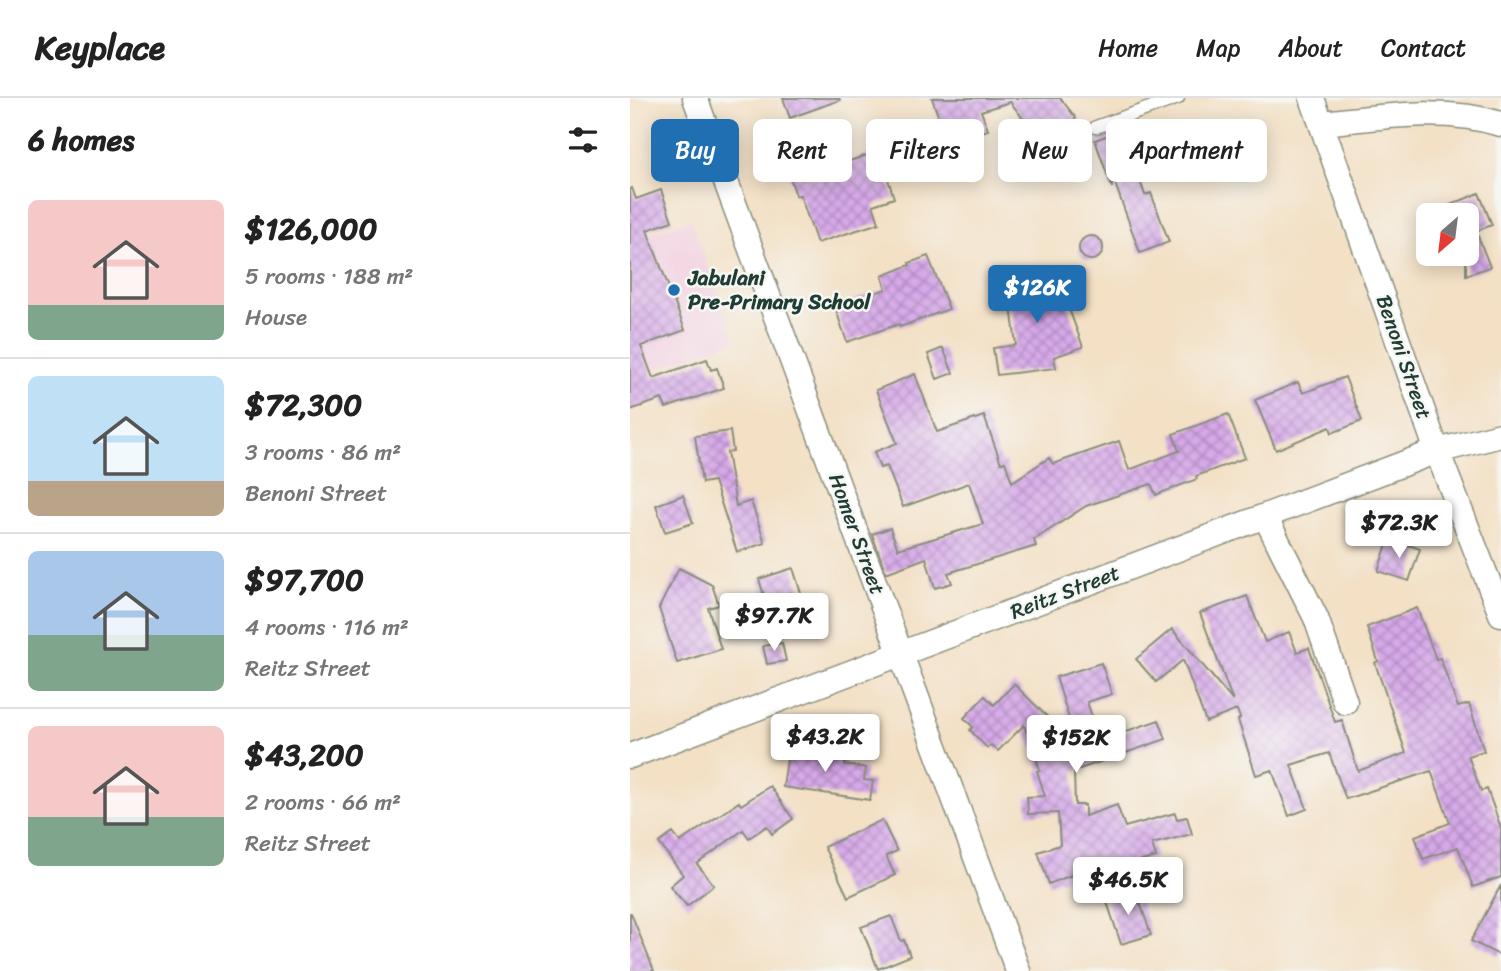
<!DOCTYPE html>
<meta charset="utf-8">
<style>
body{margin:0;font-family:Sriracha,sans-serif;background:#f6f6f6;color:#222;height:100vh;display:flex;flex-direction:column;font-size:26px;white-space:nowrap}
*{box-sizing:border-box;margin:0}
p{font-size:23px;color:#767676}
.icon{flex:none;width:38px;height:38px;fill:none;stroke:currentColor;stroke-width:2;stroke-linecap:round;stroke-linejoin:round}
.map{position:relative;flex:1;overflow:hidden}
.sheet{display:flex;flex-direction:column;background:#fff;width:630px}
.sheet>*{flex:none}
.hud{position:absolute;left:21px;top:21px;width:665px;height:63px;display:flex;gap:14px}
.needle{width:46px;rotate:208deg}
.controls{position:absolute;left:786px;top:105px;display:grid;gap:14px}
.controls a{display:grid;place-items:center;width:63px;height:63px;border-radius:10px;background:#fff;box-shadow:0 4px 18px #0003;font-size:35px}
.price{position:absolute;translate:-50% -60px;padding:0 16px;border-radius:7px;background:#fff;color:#222;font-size:23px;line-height:46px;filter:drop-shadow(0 2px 4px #0008)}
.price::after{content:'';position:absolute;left:50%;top:42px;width:21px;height:16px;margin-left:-10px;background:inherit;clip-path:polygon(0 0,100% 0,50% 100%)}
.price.on{background:#1f6fb2;color:#fff}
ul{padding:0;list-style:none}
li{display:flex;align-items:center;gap:21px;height:175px;padding:0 28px}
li+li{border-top:2px solid #e0e0e0}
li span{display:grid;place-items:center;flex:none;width:196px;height:140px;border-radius:10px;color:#555}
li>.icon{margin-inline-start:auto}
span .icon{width:84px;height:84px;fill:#fffc;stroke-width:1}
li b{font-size:30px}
h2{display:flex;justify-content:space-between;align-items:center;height:84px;padding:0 28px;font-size:30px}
.pill{padding:0 24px;border-radius:10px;background:#fff;box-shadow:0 4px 18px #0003;font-size:24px;line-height:63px}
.pill.on{background:#1f6fb2;color:#fff}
header{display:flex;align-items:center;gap:42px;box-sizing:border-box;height:98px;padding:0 35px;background:#fff;border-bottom:2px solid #e0e0e0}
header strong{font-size:33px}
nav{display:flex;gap:38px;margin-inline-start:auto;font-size:24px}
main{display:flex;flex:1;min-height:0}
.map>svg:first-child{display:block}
.built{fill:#f3cfe0}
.building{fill:url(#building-cross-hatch)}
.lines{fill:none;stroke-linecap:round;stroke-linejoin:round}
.service-casing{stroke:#898e7c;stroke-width:15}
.minor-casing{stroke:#898e7c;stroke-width:27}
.service{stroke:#fff;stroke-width:12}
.minor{stroke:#fff;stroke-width:24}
.poi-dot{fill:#1f6fb2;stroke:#f6f6f2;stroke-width:2.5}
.labels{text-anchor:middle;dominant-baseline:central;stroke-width:5;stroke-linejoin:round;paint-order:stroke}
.poi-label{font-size:21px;font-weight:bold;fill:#1f3d34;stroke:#f6f6f2;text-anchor:start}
.street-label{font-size:21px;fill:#1f3d34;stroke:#f6f6f2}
</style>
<header>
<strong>Keyplace</strong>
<nav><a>Home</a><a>Map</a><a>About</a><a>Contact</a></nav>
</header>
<main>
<section class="sheet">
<h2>6 homes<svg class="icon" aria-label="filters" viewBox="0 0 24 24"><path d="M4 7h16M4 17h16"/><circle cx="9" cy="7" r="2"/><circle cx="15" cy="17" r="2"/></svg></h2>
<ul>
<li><span style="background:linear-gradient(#f6c9c9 75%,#7fa58c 0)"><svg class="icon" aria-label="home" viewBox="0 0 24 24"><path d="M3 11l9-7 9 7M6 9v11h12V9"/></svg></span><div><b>$126,000</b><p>5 rooms · 188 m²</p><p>House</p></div></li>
<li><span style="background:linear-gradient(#bfe0f5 75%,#b9a48a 0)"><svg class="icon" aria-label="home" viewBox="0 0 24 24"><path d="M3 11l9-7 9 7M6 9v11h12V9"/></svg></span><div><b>$72,300</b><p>3 rooms · 86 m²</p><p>Benoni Street</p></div></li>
<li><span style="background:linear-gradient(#a9c7e8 60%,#7fa58c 0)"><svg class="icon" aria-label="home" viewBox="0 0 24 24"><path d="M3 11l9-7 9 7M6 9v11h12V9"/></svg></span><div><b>$97,700</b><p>4 rooms · 116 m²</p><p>Reitz Street</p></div></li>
<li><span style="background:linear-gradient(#f6c9c9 65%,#7fa58c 0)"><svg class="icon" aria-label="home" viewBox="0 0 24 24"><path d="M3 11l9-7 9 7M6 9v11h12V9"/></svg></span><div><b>$43,200</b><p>2 rooms · 66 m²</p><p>Reitz Street</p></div></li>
</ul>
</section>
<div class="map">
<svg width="871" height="873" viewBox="0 0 871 873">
<defs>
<pattern id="building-cross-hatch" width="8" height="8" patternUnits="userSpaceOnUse" patternTransform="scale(1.75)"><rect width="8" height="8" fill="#d7a9e9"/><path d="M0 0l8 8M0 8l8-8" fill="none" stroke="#ae8bbe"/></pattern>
</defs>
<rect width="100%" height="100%" fill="#f6f6f2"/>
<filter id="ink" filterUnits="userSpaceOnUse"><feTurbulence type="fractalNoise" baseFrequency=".0143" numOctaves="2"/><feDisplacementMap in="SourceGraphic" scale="14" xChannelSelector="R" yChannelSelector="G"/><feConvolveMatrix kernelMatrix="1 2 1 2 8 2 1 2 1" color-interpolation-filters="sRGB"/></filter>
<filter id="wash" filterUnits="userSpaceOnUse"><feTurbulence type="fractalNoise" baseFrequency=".00686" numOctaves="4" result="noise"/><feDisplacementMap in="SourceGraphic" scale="28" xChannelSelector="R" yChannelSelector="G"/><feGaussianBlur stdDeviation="1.57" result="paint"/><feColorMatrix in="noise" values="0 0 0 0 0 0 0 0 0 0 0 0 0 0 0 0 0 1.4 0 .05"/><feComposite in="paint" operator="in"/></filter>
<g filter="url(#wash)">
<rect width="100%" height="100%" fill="#f3e0c5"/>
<!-- built -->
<path class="built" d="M61 121 105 242 0 280V143Z"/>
<g id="blocks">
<!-- building -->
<path class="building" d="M153 0H209L210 2 160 20Z
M302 0H430L446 20 423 38 417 31 408 39 380 4 351 13 358 32 309 49 303 32 312 29Z
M500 29 509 54 501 57 515 97 521 95 539 144 510 155 483 80 482 90 465 42Z
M623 32 634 62 593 76 582 47Z
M192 48 199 70 249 53 264 100 243 107 249 125 187 145 170 97 166 98 154 60Z
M2 90 6 101 31 92 42 123 17 132 55 232 11 248 23 280 77 261 81 272 87 270 94 290 36 310 32 301 0 312V91Z
M849 95 862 127 846 133 860 169 836 177V117H796Z
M449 150a12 12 0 1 1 24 0a12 12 0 1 1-24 0Z
M298 158 319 211 270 229 269 226 217 244 205 209 256 191 252 178 280 167 279 165Z
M424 170 453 249 424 259 426 270 367 277 363 250 386 247 381 208 375 210 368 191Z
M313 250 323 275 307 281 298 256Z
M285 276 307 334 354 318 371 365 375 364 382 384 419 360 423 366 489 343 499 372 549 353 543 336 598 316 615 360 566 378 567 381 526 397 521 386 456 408 404 442 406 448 318 475 322 485 305 490 296 460 256 475 242 436 260 430 268 451 353 426 339 385 273 409 257 368 250 370 244 354 267 345 246 292Z
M715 279 732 323 702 335 700 329 646 352 625 302 668 284 673 295Z
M100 333 103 353 97 354 106 408 121 403 135 445 107 454 84 383 72 385 65 338Z
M53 397 63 425 35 434 26 407Z
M759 440 790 451 779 483 748 473Z
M49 470 82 487 89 507 78 510 91 551 47 565 29 510Z
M163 470 175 508 140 518 129 481Z
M617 498 635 544 659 534 667 554 679 550 705 624 712 622 728 673 776 655 745 565 748 563 737 529 787 510 806 561 810 560 828 609 839 606 854 653 838 658 851 693 857 691 871 730V779L843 789 828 749 793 761 785 738 820 725 801 673 716 701 699 655 661 667 677 711 659 718 642 672 626 677 608 622 610 620 607 612 576 624 553 562 526 584 506 561 542 531 603 603 570 515Z
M152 545 156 563 137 566 133 548Z
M471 565 482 596 457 604 470 642 529 622 536 641 444 673 445 707H455V718L487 707 495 729 545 715 547 721 557 719 562 736 522 746 526 759 483 771 480 762 419 786 408 754 430 747 428 715 398 716 397 699 415 698 407 673 410 672 394 627 368 653 361 647 357 650 340 632 343 629 334 620 355 598 364 607 384 586 448 649 426 579Z
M159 648 216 657 215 667 236 670 234 682 243 683 240 702 153 689Z
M140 688 163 721 142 736 137 728 119 740 113 732 67 766 84 787 57 808 40 788 53 777 29 745 43 735 50 744 109 704 111 707Z
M252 722 267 753 256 758 265 777 218 799 194 749Z
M871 787V858L841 843Z
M505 790 521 837 491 846 476 801Z
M0 815H1L24 873H0Z
M261 818 271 843 274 842 280 858 248 871 231 829Z"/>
</g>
</g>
<g filter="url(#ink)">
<use href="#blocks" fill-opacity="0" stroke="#898e7c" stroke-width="2"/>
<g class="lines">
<!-- service casing -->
<g class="service-casing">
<path id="service" d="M466 29 548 0"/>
</g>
<!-- minor casing -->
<g class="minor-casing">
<path id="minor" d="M65 0 388 873
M682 0 807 353 871 516
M691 25C751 19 813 8 871 26
M635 418 686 520 715 604
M0 658 807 353 871 337"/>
</g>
<!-- service -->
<use href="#service" class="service"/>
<!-- minor -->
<use href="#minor" class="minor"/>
</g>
</g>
<!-- markers -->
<circle class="poi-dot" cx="44" cy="192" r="7"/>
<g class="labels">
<!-- poi labels -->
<g class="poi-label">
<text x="58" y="180">Jabulani<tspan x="58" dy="24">Pre-Primary School</tspan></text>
</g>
<!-- street labels -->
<g class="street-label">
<text transform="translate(774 259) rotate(71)">Benoni Street</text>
<text transform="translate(227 436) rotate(70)">Homer Street</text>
<text transform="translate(435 494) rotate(-21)">Reitz Street</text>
</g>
</g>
</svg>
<div class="controls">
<a><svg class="needle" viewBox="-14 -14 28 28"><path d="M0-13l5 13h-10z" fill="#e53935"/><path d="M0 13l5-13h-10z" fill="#767676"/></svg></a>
</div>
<b class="price on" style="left:407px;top:227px">$126K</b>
<b class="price" style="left:769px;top:462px">$72.3K</b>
<b class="price" style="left:144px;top:555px">$97.7K</b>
<b class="price" style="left:195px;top:676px">$43.2K</b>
<b class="price" style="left:446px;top:677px">$152K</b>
<b class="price" style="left:498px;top:819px">$46.5K</b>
<div class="hud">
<a class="pill on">Buy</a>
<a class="pill">Rent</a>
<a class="pill">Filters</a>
<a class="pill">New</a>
<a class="pill">Apartment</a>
</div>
</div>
</main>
